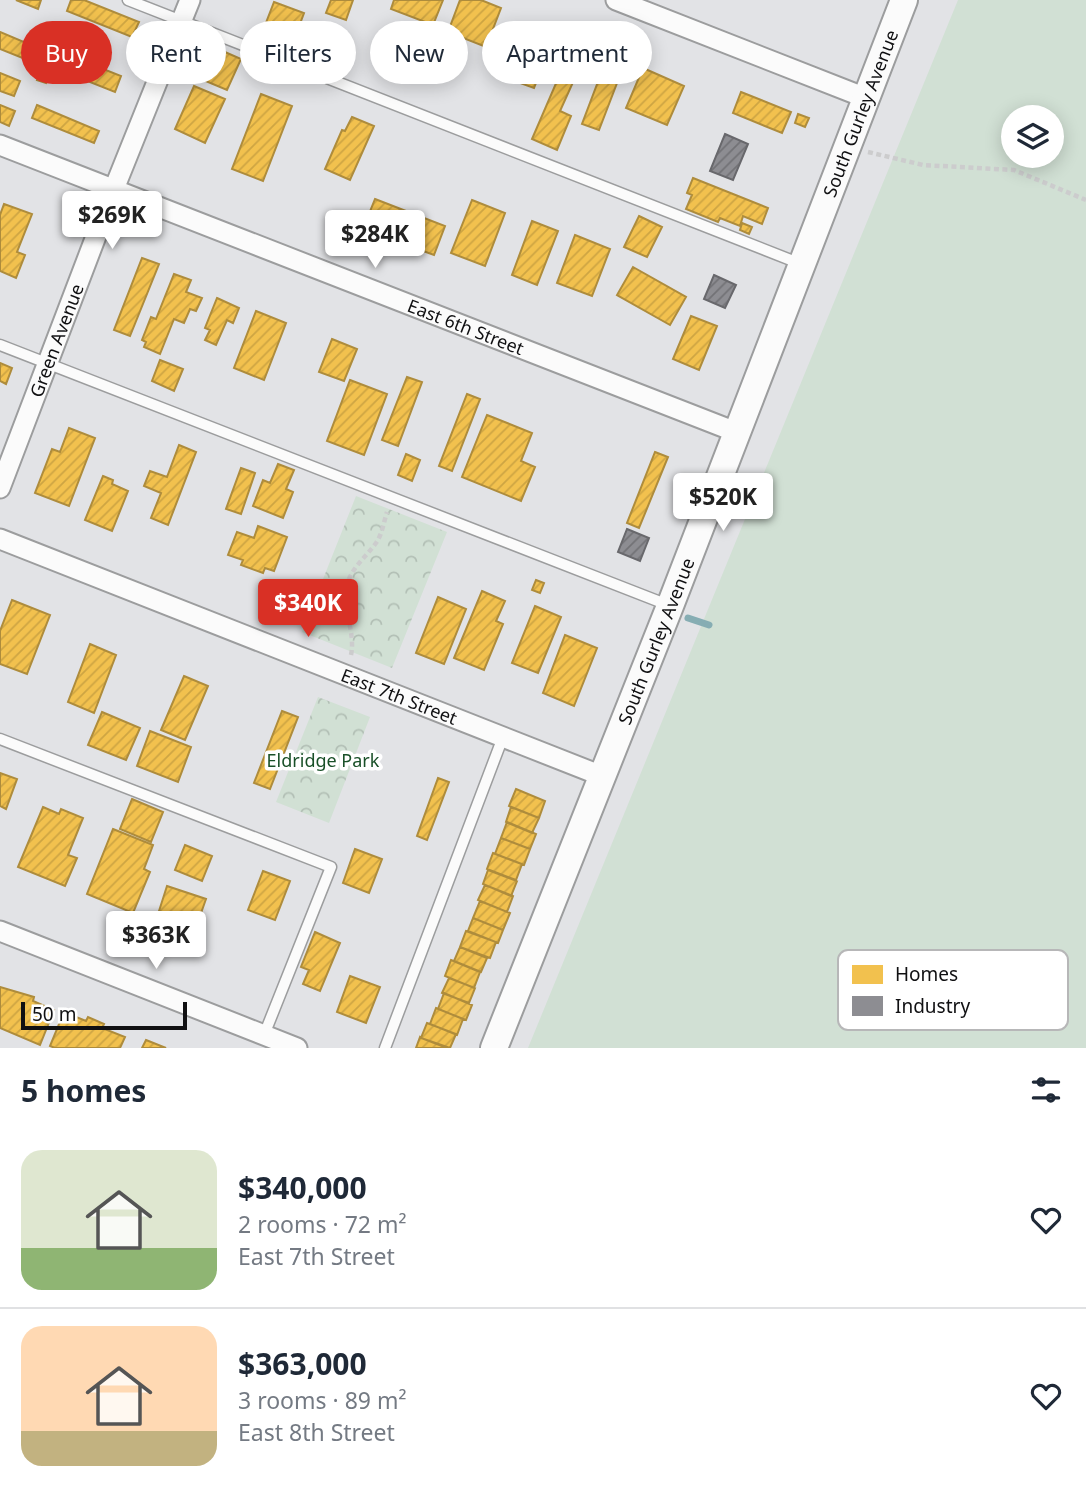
<!DOCTYPE html>
<meta charset="utf-8">
<style>
body{margin:0;font-family:"Noto Sans",sans-serif;background:#f2f2f3;color:#1f2937;height:100vh;display:flex;flex-direction:column;font-size:26px;white-space:nowrap}
*{box-sizing:border-box;margin:0}
p{font-size:23px;color:#747a83}
.icon{flex:none;width:38px;height:38px;fill:none;stroke:currentColor;stroke-width:2;stroke-linecap:round;stroke-linejoin:round}
.map{position:relative;height:1048px;overflow:hidden}
.panel{display:flex;flex-direction:column;background:#fff;flex:1}
.panel>*{flex:none}
.guide{position:absolute;left:21px;top:21px;width:700px;height:63px;display:flex;gap:14px}
.buttons{position:absolute;left:1001px;top:105px;display:grid;gap:14px}
.buttons a{display:grid;place-items:center;width:63px;height:63px;border-radius:50%;background:#fff;box-shadow:0 4px 18px #0003;font-size:35px}
.scale{position:absolute;left:21px;bottom:18px;width:166px;box-sizing:border-box;padding-left:7px;border:4px solid #101012;border-top:0;font-size:19px;line-height:24px;white-space:nowrap;color:#101012;-webkit-text-stroke:5px #fff;paint-order:stroke}
.price{position:absolute;translate:-50% -60px;padding:0 16px;border-radius:7px;background:#fff;color:#222;font-size:23px;line-height:46px;filter:drop-shadow(0 2px 4px #0008)}
.price::after{content:'';position:absolute;left:50%;top:42px;width:21px;height:16px;margin-left:-10px;background:inherit;clip-path:polygon(0 0,100% 0,50% 100%)}
.price.selected{background:#d93025;color:#fff}
ul{padding:0;list-style:none}
li{display:flex;align-items:center;gap:21px;height:175px;padding:0 21px}
li+li{border-top:2px solid #e0e1e3}
li span{display:grid;place-items:center;flex:none;width:196px;height:140px;border-radius:21px;color:#555}
li>.icon{margin-inline-start:auto}
span .icon{width:84px;height:84px;fill:#fffc;stroke-width:1}
li b{font-size:30px}
h2{display:flex;justify-content:space-between;align-items:center;height:84px;padding:0 21px;font-size:30px}
.chip{padding:0 24px;border-radius:32px;background:#fff;box-shadow:0 4px 18px #0003;font-size:24px;line-height:63px}
.chip.selected{background:#d93025;color:#fff}
.map>svg:first-child{display:block}
.grass{fill:#d1e0d4;fill-rule:evenodd}
.park{fill:url(#park-crowns)}
.homes{fill:url(#homes-hatch);stroke:#ae8c3c;stroke-width:2}
.industry{fill:url(#industry-hatch);stroke:#68686c;stroke-width:2}
.lines{fill:none;stroke-linecap:round;stroke-linejoin:round}
.stream{stroke:#86adb3;stroke-width:7}
.lane-casing{stroke:#9c9d9e;stroke-width:13}
.street-casing{stroke:#9c9d9e;stroke-width:23}
.secondary-casing{stroke:#9c9d9e;stroke-width:30}
.path{stroke:#cccccd;stroke-width:4.5;stroke-dasharray:5 3.5;stroke-linecap:butt}
.lane{stroke:#fbfbfb;stroke-width:10}
.street{stroke:#fbfbfb;stroke-width:19}
.secondary{stroke:#fbfbfb;stroke-width:26}
.labels{text-anchor:middle;dominant-baseline:central;stroke-width:7;stroke-linejoin:round;paint-order:stroke}
.street-label{font-size:18px;fill:#101012;stroke:#fff}
.park-label{font-size:18px;fill:#195028;stroke:#fff}
.key{fill:#fff;stroke:#b7b7b8;stroke-width:2}
.key-label{font-size:19px;fill:#101012}
</style>
<div class="map">
<svg width="1086" height="1048" viewBox="0 0 1086 1048">
<defs>
<pattern id="park-crowns" width="20" height="18" patternUnits="userSpaceOnUse" patternTransform="scale(1.75)"><rect width="20" height="18" fill="#d1e0d4"/><path d="M2 6a3 3 0 1 1 6 0M12 15a3 3 0 1 1 6 0" fill="none" stroke="#b2bfb5"/></pattern>
<pattern id="homes-hatch" width="6" height="6" patternUnits="userSpaceOnUse" patternTransform="scale(1.75)"><rect width="6" height="6" fill="#f2c14e"/><path d="M-1 1l2-2M0 6l6-6M5 7l2-2" fill="none" stroke="#cea543"/></pattern>
<pattern id="industry-hatch" width="6" height="6" patternUnits="userSpaceOnUse" patternTransform="scale(1.75)"><rect width="6" height="6" fill="#8d8d92"/><path d="M-1 1l2-2M0 6l6-6M5 7l2-2" fill="none" stroke="#727276"/></pattern>
</defs>
<rect width="100%" height="100%" fill="#e2e3e6"/>
<!-- grass -->
<path class="grass" d="M958 0H1086V1048H528ZM1013 117H1052V156H1013Z"/>
<!-- park -->
<path class="park" d="M356 496 447 532 392 668 302 632Z
M318 697 370 717 329 823 276 802Z"/>
<!-- homes -->
<path class="homes" d="M16 0H41L38 9Z
M71 0H84L139 22 132 37 67 11Z
M331 0H353L346 20 326 13Z
M394 0H443L433 25 391 9Z
M460 0H481L501 8 486 47 448 32Z
M274 2 304 13 289 53 259 41Z
M542 24 557 30 534 88 520 83Z
M0 32 31 45 25 59 0 49Z
M209 45 241 59 227 90 196 77Z
M48 47 121 76 115 92 42 63Z
M610 50 627 57 599 130 582 124Z
M41 68 50 71 46 83 37 80Z
M643 68 684 86 667 125 626 108Z
M0 73 20 81 14 96 0 91Z
M560 74 574 80 560 111 571 116 557 150 532 139Z
M194 86 225 99 205 143 175 129Z
M741 92 791 112 782 133 733 113Z
M261 94 292 106 263 181 232 169Z
M0 105 15 111 9 126 0 122Z
M37 105 99 131 94 143 32 118Z
M798 114 809 118 805 127 795 123Z
M352 117 374 126 350 180 325 169 342 130 345 131Z
M693 178 768 208 762 224 743 216 740 226 720 218 718 222 686 209 692 195 687 193Z
M375 199 445 226 434 255 363 229Z
M472 200 505 213 485 266 451 253Z
M4 204 32 214 17 252 25 255 16 278 0 271V215Z
M639 216 662 227 647 257 624 247Z
M532 221 558 231 537 285 512 275Z
M742 223 752 227 749 234 740 230Z
M575 235 610 249 592 296 557 283Z
M142 258 159 264 130 336 114 330Z
M633 267 686 297 670 325 617 295Z
M174 274 191 280 186 292 202 298 196 311 190 309 184 323 174 319 160 354 144 347 146 342 142 340 151 317 156 319Z
M217 298 239 308 233 323 227 320 216 345 205 340 210 330 205 328Z
M256 311 286 323 264 380 234 368Z
M691 316 717 326 699 370 673 359Z
M332 339 357 349 344 381 319 372Z
M160 360 183 369 174 391 152 381Z
M0 363 12 368 6 384 0 381Z
M407 377 422 382 398 446 382 440Z
M350 380 387 394 364 455 327 441Z
M467 394 480 399 452 471 439 466Z
M487 415 532 433 521 461 535 467 521 501 462 477Z
M69 428 95 438 69 506 35 493 52 449 60 452Z
M179 445 196 452 168 525 151 518 161 493 144 486 150 471 167 477Z
M655 452 668 457 639 528 627 523Z
M406 454 420 460 412 481 398 475Z
M278 464 294 470 286 489 293 492 283 518 253 506 263 480 270 483Z
M241 468 255 473 241 514 226 509Z
M103 476 113 480 112 484 128 491 112 531 85 520Z
M258 526 287 537 274 571 265 568 263 573 241 565 243 560 228 555 237 532 254 538Z
M536 580 544 583 540 593 532 590Z
M482 591 505 601 496 621 503 624 484 670 454 658Z
M438 597 466 609 444 664 416 653Z
M12 600 50 615 27 674 0 664V631Z
M535 606 561 617 538 673 512 663Z
M565 635 597 648 574 706 543 693Z
M90 644 116 655 94 713 68 702Z
M184 676 208 686 185 740 161 730Z
M282 711 298 717 270 789 254 783Z
M102 712 140 728 126 760 88 745Z
M150 731 191 747 178 782 137 766Z
M0 773 17 779 6 809 0 806Z
M438 778 449 782 427 840 417 836Z
M516 789 545 801 539 818 509 806Z
M132 799 163 812 151 842 120 829Z
M43 807 59 814 61 809 83 818 68 855 77 858 65 886 18 867Z
M511 807 539 818 532 833 506 822Z
M507 822 536 834 530 849 501 838Z
M113 829 153 845 144 869 150 872 133 913 87 894Z
M501 838 530 849 524 865 495 854Z
M185 845 212 856 202 881 175 870Z
M355 849 382 859 369 893 343 883Z
M493 853 522 864 516 880 487 869Z
M488 870 517 881 511 896 483 884Z
M263 871 290 881 275 920 248 910Z
M485 885 513 896 507 912 478 900Z
M167 886 206 899 194 933 186 930 189 921 159 911Z
M480 901 510 913 503 930 473 918Z
M473 918 503 930 498 943 468 931Z
M466 931 496 942 490 958 460 947Z
M315 932 340 943 320 991 303 984 309 970 301 967Z
M460 947 487 958 481 972 454 961Z
M451 960 480 972 474 988 445 976Z
M350 976 380 987 366 1023 337 1012Z
M449 978 475 988 469 1003 442 993Z
M0 987 34 997 33 1001 54 1010 40 1045 0 1028Z
M444 993 472 1005 466 1020 438 1009Z
M436 1008 463 1019 457 1035 430 1024Z
M64 1012 86 1021 88 1017 104 1024 102 1028 125 1037 120 1048H55L50 1046Z
M427 1023 456 1034 450 1048 421 1038Z
M420 1037 421 1038 447 1048H416Z
M146 1040 166 1048H142Z"/>
<!-- industry -->
<path class="industry" d="M725 134 748 144 733 180 710 171Z
M714 275 736 285 725 308 704 299Z
M627 529 649 538 640 561 618 552Z"/>
<g class="lines">
<!-- stream -->
<path class="stream" d="M688 618 709 625"/>
<!-- lane casing -->
<g class="lane-casing">
<path id="lane" d="M128 0 801 264
M0 345 668 605
M0 739 331 867 264 1035
M385 1048 503 737"/>
</g>
<!-- street casing -->
<g class="street-casing">
<g id="street">
<path d="M616 0 866 98"/>
<path id="s1" d="M0 145 736 432"/>
<path id="s2" d="M0 488 114 189 190 0"/>
<path id="s3" d="M0 539 602 776"/>
<path d="M0 931 297 1048"/>
</g>
</g>
<!-- secondary casing -->
<g class="secondary-casing">
<g id="secondary">
<path id="s4" d="M494 1048 670 606 904 0"/>
</g>
</g>
<!-- path -->
<path class="path" d="M868 152 923 165 1014 170 1086 200
M351 655C356 632 341 607 347 584 353 566 366 557 376 543 382 535 384 521 387 512"/>
<!-- lane -->
<use href="#lane" class="lane"/>
<!-- street -->
<use href="#street" class="street"/>
<!-- secondary -->
<use href="#secondary" class="secondary"/>
</g>
<g class="labels">
<!-- street labels -->
<g class="street-label">
<text stroke="none"><textPath href="#s4" startOffset="1004">South Gurley Avenue</textPath></text>
<text stroke="none"><textPath href="#s1" startOffset="500">East 6th Street</textPath></text>
<text stroke="none"><textPath href="#s2" startOffset="158">Green Avenue</textPath></text>
<text stroke="none"><textPath href="#s4" startOffset="438">South Gurley Avenue</textPath></text>
<text stroke="none"><textPath href="#s3" startOffset="429">East 7th Street</textPath></text>
</g>
<!-- park labels -->
<g class="park-label">
<text x="323" y="760">Eldridge Park</text>
</g>
</g>
<!-- legend -->
<rect x="838" y="950" width="230" height="80" rx="10" class="key"/>
<rect x="852" y="965" width="31" height="19" fill="#f2c14e"/>
<rect x="852" y="996" width="31" height="20" fill="#8d8d92"/>
<g class="key-label">
<text x="895" y="981">Homes</text>
<text x="895" y="1013">Industry</text>
</g>
</svg>
<div class="buttons">
<a><svg class="icon" aria-label="layers" viewBox="0 0 24 24"><path d="M12 4l9 5-9 5-9-5zM3 14l9 5 9-5"/></svg></a>
</div>
<div class="scale">50 m</div>
<b class="price" style="left:112px;top:251px">$269K</b>
<b class="price" style="left:375px;top:270px">$284K</b>
<b class="price" style="left:723px;top:533px">$520K</b>
<b class="price selected" style="left:308px;top:639px">$340K</b>
<b class="price" style="left:156px;top:971px">$363K</b>
<div class="guide">
<a class="chip selected">Buy</a>
<a class="chip">Rent</a>
<a class="chip">Filters</a>
<a class="chip">New</a>
<a class="chip">Apartment</a>
</div>
</div>
<section class="panel">
<h2>5 homes<svg class="icon" aria-label="filters" viewBox="0 0 24 24"><path d="M4 7h16M4 17h16"/><circle cx="9" cy="7" r="2"/><circle cx="15" cy="17" r="2"/></svg></h2>
<ul>
<li><span style="background:linear-gradient(#dfe7d0 70%,#8fb573 0)"><svg class="icon" aria-label="home" viewBox="0 0 24 24"><path d="M3 11l9-7 9 7M6 9v11h12V9"/></svg></span><div><b>$340,000</b><p>2 rooms · 72 m²</p><p>East 7th Street</p></div><svg class="icon" aria-label="heart" viewBox="0 0 24 24"><path d="M12 20l-8-8c-3-5 5-10 8-4 3-6 11-1 8 4z"/></svg></li>
<li><span style="background:linear-gradient(#ffd9b3 75%,#c2b280 0)"><svg class="icon" aria-label="home" viewBox="0 0 24 24"><path d="M3 11l9-7 9 7M6 9v11h12V9"/></svg></span><div><b>$363,000</b><p>3 rooms · 89 m²</p><p>East 8th Street</p></div><svg class="icon" aria-label="heart" viewBox="0 0 24 24"><path d="M12 20l-8-8c-3-5 5-10 8-4 3-6 11-1 8 4z"/></svg></li>
</ul>
</section>
